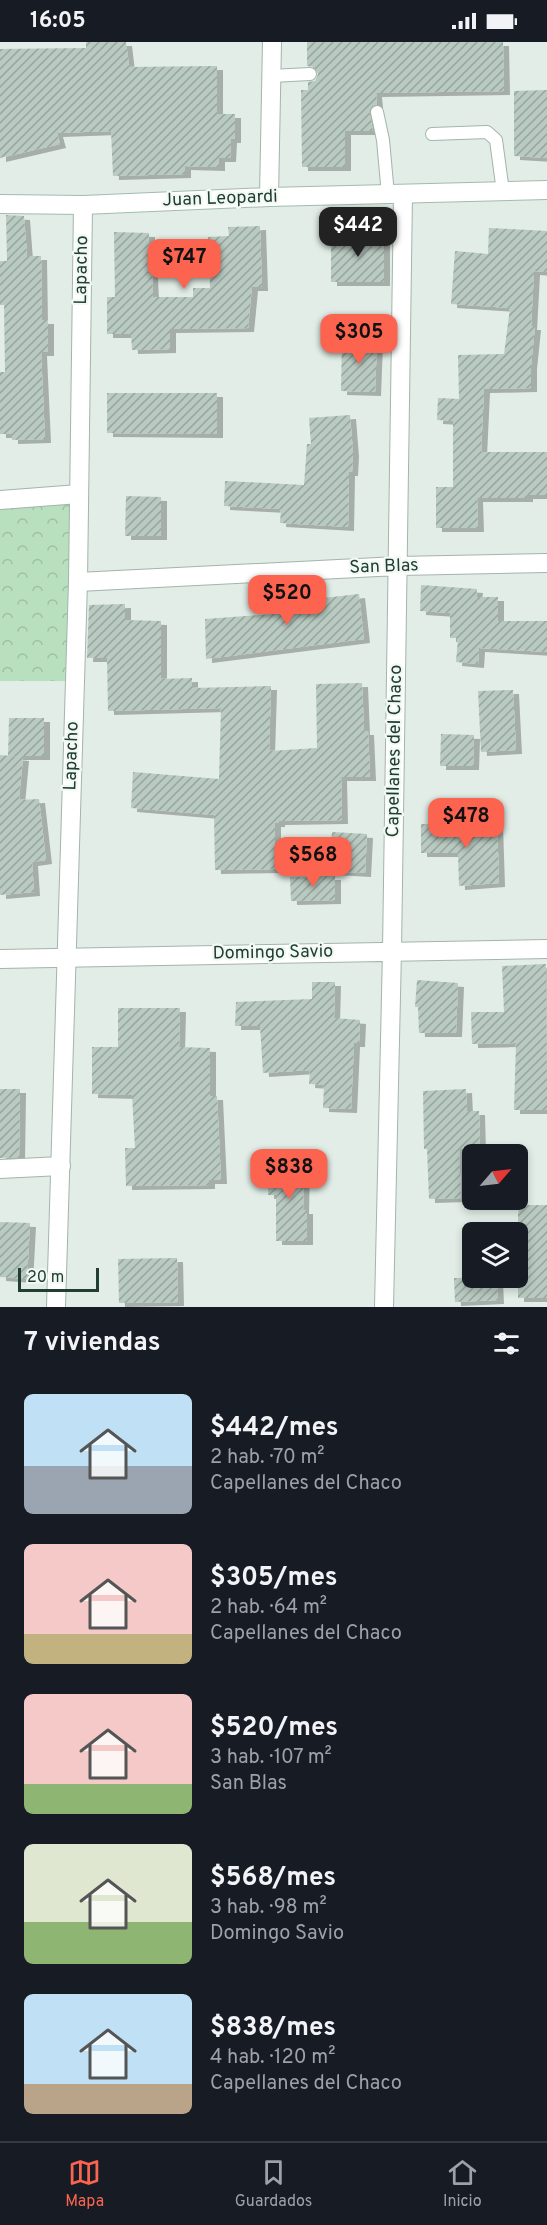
<!DOCTYPE html>
<html lang="es">
<meta charset="utf-8">
<style>
body{margin:0;font-family:Overpass,sans-serif;background:#242831;color:#f1f3f6;height:100vh;display:flex;flex-direction:column;font-size:22px;white-space:nowrap}
*{box-sizing:border-box;margin:0}
p{font-size:20px;color:#9ea1a6}
.icon{flex:none;width:33px;height:33px;fill:none;stroke:currentColor;stroke-width:2;stroke-linecap:round;stroke-linejoin:round}
.map{position:relative;height:1265px;overflow:hidden}
.details{display:flex;flex-direction:column;background:#171b24;flex:1}
.details>*{flex:none}
.needle{width:39px;rotate:62deg}
.buttons{position:absolute;left:462px;top:1102px;display:grid;gap:12px}
.buttons a{display:grid;place-items:center;width:66px;height:66px;border-radius:9px;background:#171b24;box-shadow:0 3px 9px #0003;font-size:30px}
.scale{position:absolute;left:18px;bottom:15px;width:81px;box-sizing:border-box;padding-left:6px;border:3px solid #203e32;border-top:0;font-size:16px;line-height:21px;white-space:nowrap;color:#203e32;-webkit-text-stroke:4px #f2f9f4;paint-order:stroke}
.price{position:absolute;translate:-50% -51px;padding:0 14px;border-radius:12px;background:#fc6450;color:#111;font-size:20px;line-height:39px;filter:drop-shadow(0 2px 3px #0008)}
.price::after{content:'';position:absolute;left:50%;top:36px;width:18px;height:14px;margin-left:-9px;background:inherit;clip-path:polygon(0 0,100% 0,50% 100%)}
.price.current{background:#222;color:#fff}
ul{padding:0;list-style:none}
li{display:flex;align-items:center;gap:18px;height:150px;padding:0 24px}
li span{display:grid;place-items:center;flex:none;width:168px;height:120px;border-radius:9px;color:#555}
li>.icon{margin-inline-start:auto}
span .icon{width:72px;height:72px;fill:#fffc;stroke-width:1}
li b{font-size:26px}
h2{display:flex;justify-content:space-between;align-items:center;height:72px;padding:0 24px;font-size:26px}
.status{display:flex;justify-content:space-between;align-items:center;height:42px;padding:0 30px;background:#171b24;direction:ltr}
.status svg{height:16px;fill:currentColor}
.tabs{display:flex;justify-content:space-around;align-items:center;height:84px;border-top:2px solid #363941;background:#171b24;font-size:16px;color:#9ea1a6}
.tabs a{display:grid;justify-items:center;gap:3px}
.tabs .current{color:#fc6450}
.map>svg:first-child{display:block}
.park{fill:url(#park-crowns)}
.building{fill:url(#building-hatch);filter:url(#shadow)}
.lines{fill:none;stroke-linecap:round;stroke-linejoin:round}
.service-casing{stroke:#a3b5ac;stroke-width:14}
.minor-casing{stroke:#a3b5ac;stroke-width:20}
.tertiary-casing{stroke:#a3b5ac;stroke-width:20}
.secondary-casing{stroke:#a1bcaf;stroke-width:20}
.service{stroke:#fff;stroke-width:12}
.minor{stroke:#fff;stroke-width:18}
.tertiary{stroke:#fff;stroke-width:18}
.secondary{stroke:#fff;stroke-width:18}
.labels{text-anchor:middle;dominant-baseline:central;stroke-width:4.5;stroke-linejoin:round;paint-order:stroke}
.street-label{font-size:18px;fill:#203e32;stroke:#f2f9f4}
</style>
<div class="status"><b>16:05</b><svg viewBox="0 0 49 12"><path d="M0 12V9h3v3zM5 12V6h3v6zM10 12V3h3v9zM15 12V0h3v12zM26 1h20v11H26zM47 4h2v5h-2z"/></svg></div>
<div class="map">
<svg width="547" height="1265" viewBox="0 0 547 1265">
<defs>
<pattern id="park-crowns" width="20" height="18" patternUnits="userSpaceOnUse" patternTransform="scale(1.5)"><rect width="20" height="18" fill="#b8dfbe"/><path d="M2 6a3 3 0 1 1 6 0M12 15a3 3 0 1 1 6 0" fill="none" stroke="#9ec0a4"/></pattern>
<pattern id="building-hatch" width="6" height="6" patternUnits="userSpaceOnUse" patternTransform="scale(1.5)"><rect width="6" height="6" fill="#b9cac1"/><path d="M-1 1l2-2M0 6l6-6M5 7l2-2" fill="none" stroke="#96a59d"/></pattern>
<filter id="shadow"><feDropShadow dx="6" dy="4" stdDeviation="0" flood-color="#0004"/></filter>
</defs>
<rect width="100%" height="100%" fill="#e1ede6"/>
<!-- park -->
<path class="park" d="M79 452 74 639H0V458Z"/>
<!-- building -->
<path class="building" d="M86 0H126L129 25 217 24V72H235V97H231L230 116H219V125L185 124V132L113 134 111 89 57 91 60 102 0 116V7L86 6Z
M307 0H503L504 49 376 51 377 62 372 64 369 68 373 89H345V125H302L301 48H308V40L315 39 318 32 314 25 307 24Z
M547 48V116L514 114V49Z
M6 173 24 174 27 214H41L42 278H48V310H41L45 397 12 398V392H0V330H5L4 263H0V219H7Z
M260 184 262 245H252L248 286 170 287V307L132 308 131 292H107V255H115L114 190 149 191 148 231H152L153 255H193V246H210L208 195 229 194 228 185Z
M489 186 547 189V230L534 229 531 284H535L531 323V346L484 347 481 410H547V453H527V456H477L478 486H436V445H453V379L437 378 438 356 459 357 458 313 504 312 510 266 451 262 455 209 488 212Z
M331 192H384V240H331Z
M342 296 377 298 375 350 341 349Z
M107 351H217V392L107 391Z
M350 373 353 411 352 430H349L348 485 280 481 281 467 224 464 225 439 304 443 307 402H311L309 376Z
M126 454 161 455V494H125Z
M421 543 477 547 476 555H498V579H547V610L479 606 478 622 456 620 458 596H450V571L420 569Z
M359 552 364 597 206 617 205 577 274 572 273 554 304 553 305 558Z
M125 562V578L161 579V637L192 636V646L271 644 269 709 317 706 316 642 362 641 364 689H368L370 735H341L342 778 279 779V781H275V827L215 828 214 773 131 766 133 730 219 737 221 666 108 669 107 616H87L89 563Z
M513 648 516 708 481 710 478 649Z
M9 676H44V714H8Z
M441 692 474 693 473 724H440Z
M0 713 23 715 19 758 39 757 46 818 32 820 34 850 0 853Z
M497 779 499 841 459 844 458 811H421V782L474 781V780Z
M332 790 367 792 365 831 329 829Z
M335 834V858L291 859 290 835Z
M546 922 547 1068H514L516 1001 472 1002 471 970H504L502 924Z
M417 938 458 941 456 991H419L418 965H415Z
M312 940H335L334 976 360 978 359 1001H354L351 1067 323 1066 324 1043 309 1042 310 1028 263 1031 260 984H235L236 960 312 957Z
M118 966H180L179 1005 210 1006V1054H217L221 1138H209V1143L126 1144 125 1106H135L132 1053 92 1052V1005H118Z
M0 1047H20L19 1115 0 1116Z
M466 1047 467 1069H479L480 1107H459L461 1156 429 1157 427 1107H424L423 1049Z
M269 1120 304 1121 303 1168H307V1199H276V1153H268Z
M519 1163H547V1256H518V1173Z
M0 1180 30 1181 27 1237 0 1235Z
M177 1216 178 1260 119 1261 118 1217Z
M454 1236H497L498 1258 455 1260Z"/>
<g class="lines">
<!-- service casing -->
<g class="service-casing">
<path id="service" d="M271 34 310 32
M377 70 383 98 388 153
M432 92 487 90 496 98 503 150"/>
</g>
<!-- minor casing -->
<g class="minor-casing">
<path id="minor" d="M0 458 79 452
M78 540 398 524 547 521
M0 917 547 907
M0 1127 61 1124
M384 1265 392 909 403 153"/>
</g>
<!-- tertiary casing -->
<g class="tertiary-casing">
<path id="tertiary" d="M269 155 272 0
M56 1265 78 540 83 163"/>
</g>
<!-- secondary casing -->
<g class="secondary-casing">
<path id="secondary" d="M0 162 83 163 269 155 547 148"/>
</g>
<!-- service -->
<use href="#service" class="service"/>
<!-- minor -->
<use href="#minor" class="minor"/>
<!-- tertiary -->
<use href="#tertiary" class="tertiary"/>
<!-- secondary -->
<use href="#secondary" class="secondary"/>
</g>
<g class="labels">
<!-- street labels -->
<g class="street-label">
<text transform="translate(220 157) rotate(-2)">Juan Leopardi</text>
<text transform="translate(82 228) rotate(-89)">Lapacho</text>
<text transform="translate(384 525) rotate(-2)">San Blas</text>
<text transform="translate(395 709) rotate(-89)">Capellanes del Chaco</text>
<text transform="translate(72 714) rotate(-88)">Lapacho</text>
<text transform="translate(273 911) rotate(-1)">Domingo Savio</text>
</g>
</g>
</svg>
<div class="buttons">
<a><svg class="needle" viewBox="-14 -14 28 28"><path d="M0-13l5 13h-10z" fill="#e53935"/><path d="M0 13l5-13h-10z" fill="#9ea1a6"/></svg></a>
<a><svg class="icon" aria-label="layers" viewBox="0 0 24 24"><path d="M12 4l9 5-9 5-9-5zM3 14l9 5 9-5"/></svg></a>
</div>
<div class="scale">20 m</div>
<b class="price current" style="left:358px;top:216px">$442</b>
<b class="price" style="left:184px;top:248px">$747</b>
<b class="price" style="left:359px;top:323px">$305</b>
<b class="price" style="left:287px;top:584px">$520</b>
<b class="price" style="left:466px;top:807px">$478</b>
<b class="price" style="left:313px;top:846px">$568</b>
<b class="price" style="left:289px;top:1158px">$838</b>
</div>
<section class="details">
<h2>7 viviendas<svg class="icon" aria-label="filters" viewBox="0 0 24 24"><path d="M4 7h16M4 17h16"/><circle cx="9" cy="7" r="2"/><circle cx="15" cy="17" r="2"/></svg></h2>
<ul>
<li><span style="background:linear-gradient(#bfe0f5 60%,#9aa5b1 0)"><svg class="icon" aria-label="home" viewBox="0 0 24 24"><path d="M3 11l9-7 9 7M6 9v11h12V9"/></svg></span><div><b>$442/mes</b><p>2 hab. · 70 m²</p><p>Capellanes del Chaco</p></div></li>
<li><span style="background:linear-gradient(#f6c9c9 75%,#c2b280 0)"><svg class="icon" aria-label="home" viewBox="0 0 24 24"><path d="M3 11l9-7 9 7M6 9v11h12V9"/></svg></span><div><b>$305/mes</b><p>2 hab. · 64 m²</p><p>Capellanes del Chaco</p></div></li>
<li><span style="background:linear-gradient(#f6c9c9 75%,#8fb573 0)"><svg class="icon" aria-label="home" viewBox="0 0 24 24"><path d="M3 11l9-7 9 7M6 9v11h12V9"/></svg></span><div><b>$520/mes</b><p>3 hab. · 107 m²</p><p>San Blas</p></div></li>
<li><span style="background:linear-gradient(#dfe7d0 65%,#8fb573 0)"><svg class="icon" aria-label="home" viewBox="0 0 24 24"><path d="M3 11l9-7 9 7M6 9v11h12V9"/></svg></span><div><b>$568/mes</b><p>3 hab. · 98 m²</p><p>Domingo Savio</p></div></li>
<li><span style="background:linear-gradient(#bfe0f5 75%,#b9a48a 0)"><svg class="icon" aria-label="home" viewBox="0 0 24 24"><path d="M3 11l9-7 9 7M6 9v11h12V9"/></svg></span><div><b>$838/mes</b><p>4 hab. · 120 m²</p><p>Capellanes del Chaco</p></div></li>
</ul>
</section>
<nav class="tabs">
<a class="current"><svg class="icon" aria-label="map" viewBox="0 0 24 24"><path d="M3 6l6-2 6 2 6-2v14l-6 2-6-2-6 2zM9 4v14M15 6v14"/></svg>Mapa</a>
<a><svg class="icon" aria-label="saved" viewBox="0 0 24 24"><path d="M7 4h10v16l-5-4-5 4z"/></svg>Guardados</a>
<a><svg class="icon" aria-label="home" viewBox="0 0 24 24"><path d="M3 11l9-7 9 7M6 9v11h12V9"/></svg>Inicio</a>
</nav>
